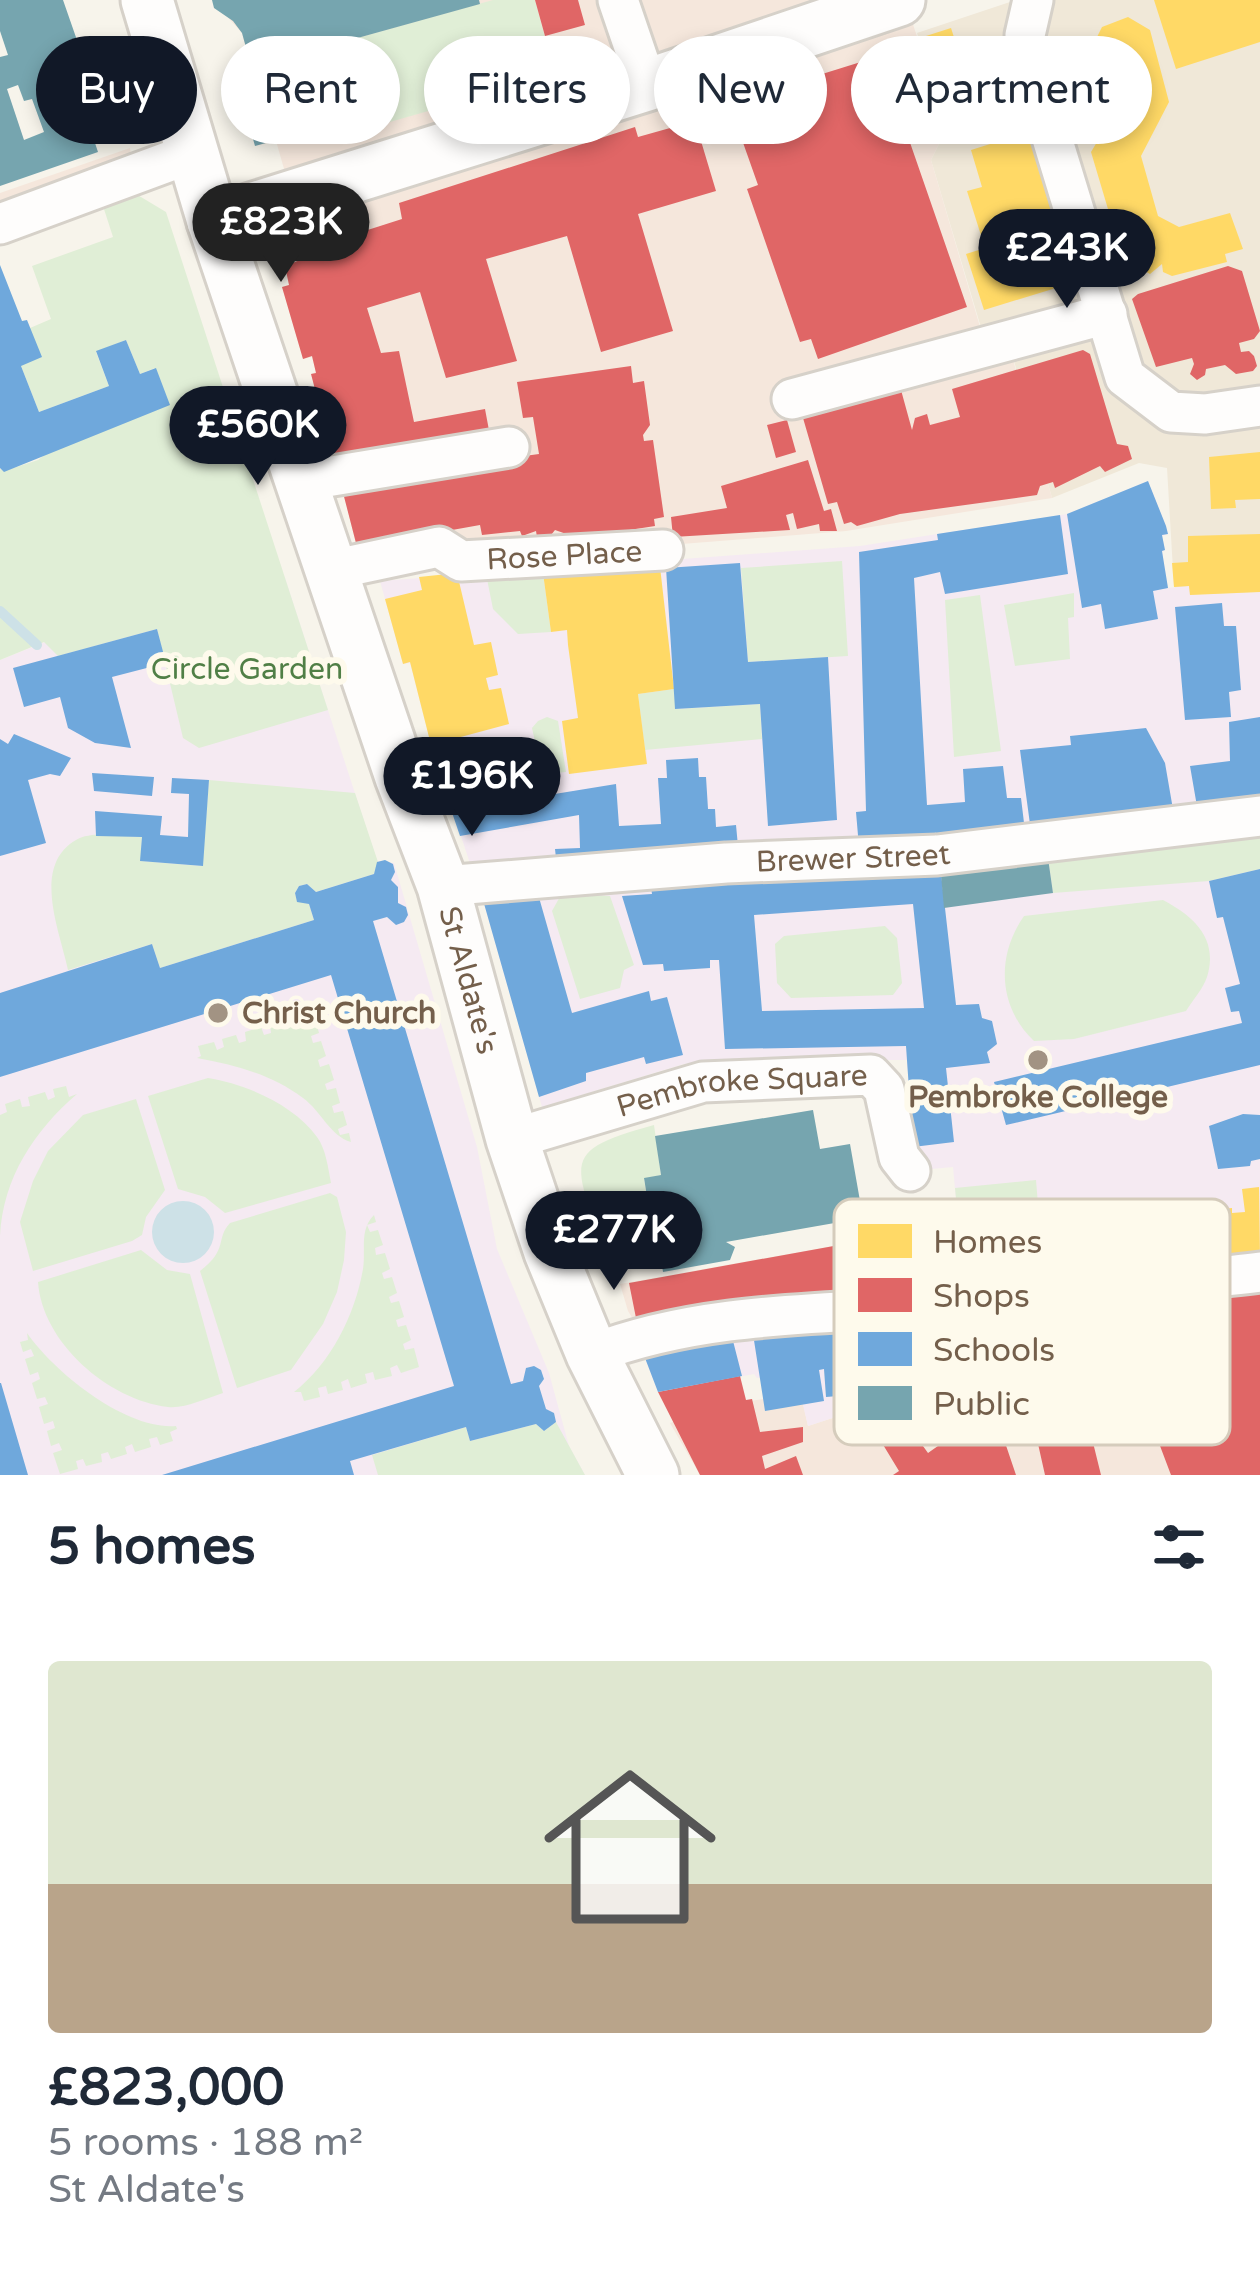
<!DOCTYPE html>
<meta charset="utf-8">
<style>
body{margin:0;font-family:"Varela Round",sans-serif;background:#f6f6f7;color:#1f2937;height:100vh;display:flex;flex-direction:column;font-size:45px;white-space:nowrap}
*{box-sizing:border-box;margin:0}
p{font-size:39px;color:#747a83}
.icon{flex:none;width:66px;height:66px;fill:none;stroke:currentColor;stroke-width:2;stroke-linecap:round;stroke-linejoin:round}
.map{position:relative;height:1475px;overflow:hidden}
.drawer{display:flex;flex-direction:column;background:#fff;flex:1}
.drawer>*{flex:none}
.top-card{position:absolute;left:36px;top:36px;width:1188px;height:108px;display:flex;gap:24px}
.price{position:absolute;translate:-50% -102px;padding:0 27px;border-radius:42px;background:#111827;color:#fff;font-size:39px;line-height:78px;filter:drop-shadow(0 3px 6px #0008)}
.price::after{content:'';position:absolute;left:50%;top:72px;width:36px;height:27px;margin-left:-18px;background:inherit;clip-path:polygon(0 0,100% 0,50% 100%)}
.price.active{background:#222;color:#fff}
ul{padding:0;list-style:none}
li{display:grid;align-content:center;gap:24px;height:636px;padding:0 48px}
li span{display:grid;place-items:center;height:372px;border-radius:12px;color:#555}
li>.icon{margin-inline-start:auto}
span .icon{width:216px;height:216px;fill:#fffc;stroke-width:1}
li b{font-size:51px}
h2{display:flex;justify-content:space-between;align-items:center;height:144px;padding:0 48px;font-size:51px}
.pill{padding:0 42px;border-radius:54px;background:#fff;box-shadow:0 6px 18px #0003;font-size:42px;line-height:108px}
.pill.active{background:#111827;color:#fff}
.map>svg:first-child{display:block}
.residential{fill:#f0e8d8}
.commercial{fill:#f5e7dc}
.education{fill:#f5eaf2}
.green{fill:#e0eed6}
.water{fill:#cde1e7}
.homes{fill:#ffd966}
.shops{fill:#e06666}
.schools{fill:#6fa8dc;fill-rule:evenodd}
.public{fill:#76a5af;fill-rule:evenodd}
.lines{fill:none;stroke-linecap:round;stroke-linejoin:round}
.stream{stroke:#cde1e7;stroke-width:10}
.minor-casing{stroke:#d6d1c9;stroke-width:45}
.tertiary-casing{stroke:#d6d1c9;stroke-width:57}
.minor{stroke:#fefdfc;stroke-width:39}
.tertiary{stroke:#fefdfc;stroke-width:51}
.poi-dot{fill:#a29383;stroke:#fefaec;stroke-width:4.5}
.labels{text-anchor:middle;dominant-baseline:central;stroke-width:12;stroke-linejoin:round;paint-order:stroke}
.street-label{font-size:30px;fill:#745f4b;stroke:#fefaec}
.park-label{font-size:30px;fill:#507f46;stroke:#fefaec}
.poi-label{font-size:30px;font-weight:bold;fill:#745f4b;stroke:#fefaec;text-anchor:start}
.key{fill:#fefaec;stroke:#d5ccbc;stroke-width:3}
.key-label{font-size:33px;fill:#745f4b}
</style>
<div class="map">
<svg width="1260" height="1475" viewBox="0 0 1260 1475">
<rect width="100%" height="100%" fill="#f7f4eb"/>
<!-- residential -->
<path class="residential" d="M1016 0H1260V592L1190 595 1174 587 1167 468 1139 463 1052 498 1004 325 982 331 931 160 947 128 917 33Z"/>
<!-- commercial -->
<path class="commercial" d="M212 0H905L947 128 931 160 981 330 1003 324 1052 498 846 531 669 545 357 547 340 481 330 468 327 434 311 374 316 372 312 357 303 359 282 287 289 285 285 266 300 259 301 228 276 141 255 146 258 91 242 33Z
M130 148 136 194 0 244V193Z
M911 1232 922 1317 1126 1303 1260 1283V1475H700L670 1423 727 1404 764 1399 762 1378 796 1371 808 1426 857 1410 855 1395 826 1397 824 1370H819L809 1296 636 1324 628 1311 620 1284Z"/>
<!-- education -->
<path class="education" d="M1148 481 1166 526 1168 534 1162 536 1165 550 1162 552 1168 588 1189 586 1190 595 1260 592V811L473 872 435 759 410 663 403 664 380 581 860 546 1067 514Z
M285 578 377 861 394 863 477 1147 497 1249 549 1373 569 1446 585 1475H0V660L45 642Z
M1260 827V1258L935 1292 933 1257 961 1253 953 1167 910 1171 913 1147 907 1060H727L684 1064 542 1107 481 893Z
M813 1328 824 1369 826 1397 855 1395 857 1410 808 1426 795 1372 757 1378 754 1374 658 1392 645 1358 652 1351Z"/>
<!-- green -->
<path class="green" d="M493 0H535L551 60 540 79 376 126 356 118 349 90 338 93 325 47Z
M136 194 166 212 328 710 199 748 183 738 157 629 58 656 44 642 0 660V469L4 471 38 460 155 368 140 374 126 340 96 352 109 386 39 412 21 366 30 328 51 319 32 266 113 237 103 206Z
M842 561 848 656 748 662 741 568Z
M543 573 551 632 518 634 493 609 487 579Z
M1074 593V617L1068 618 1070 659 1015 666 1004 605Z
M980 595 1001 751 954 757 945 600Z
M674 689 676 709 760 704 762 739 645 750 638 694Z
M547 717 558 721 566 772 542 774 532 728 538 721Z
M209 780 355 793 378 862 374 874 316 892 307 884 299 886 295 893 297 901 309 904 314 920 160 968 152 944 68 970C60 931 31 866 76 840 93 830 124 837 142 837L141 861 202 866Z
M1260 827V869L1209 881 1053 893 1047 851Z
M562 893 610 896 634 965 624 970 620 988 580 999 552 911Z
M1163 900C1193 916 1219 938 1207 977 1203 989 1192 1001 1186 1011L1074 1039 1034 1041C998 1007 996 956 1024 916Z
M885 926 897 938 902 983 893 995 791 998 777 983 775 944 784 936Z
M313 1012 319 1033 311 1036 313 1043 321 1041 326 1056 318 1060 320 1067 329 1064 334 1080 325 1084 327 1090 336 1088 340 1103 332 1106 334 1113 343 1111 347 1125 338 1129 340 1135 349 1133 351 1142C330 1136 321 1111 303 1098 271 1074 235 1065 197 1058L201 1056 198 1046 214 1042 217 1050 224 1047 222 1039 236 1035 239 1043 246 1041 245 1032 261 1027 264 1035 271 1033 270 1025 286 1020 288 1027 296 1026 294 1017Z
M208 1078C246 1084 294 1105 317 1137 326 1149 328 1168 331 1183L225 1213 205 1197 178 1189 148 1096Z
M66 1086 69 1097 77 1094C34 1131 3 1178 0 1236V1115L7 1112 5 1104 20 1099 22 1107 30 1106 28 1097 45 1092 48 1100 55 1097 53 1089Z
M136 1099 165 1190 146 1217 142 1235 132 1241 33 1271 20 1222 33 1181 48 1151 83 1115Z
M654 1125 661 1175 644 1179 649 1208 668 1206 671 1231 601 1238C570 1158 567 1149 654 1125Z
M1036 1180 1040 1228 1025 1230 1026 1240 976 1244V1253L961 1254 955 1188Z
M330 1193 337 1197 346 1232 344 1260 337 1292 323 1324 291 1370 237 1388 200 1271C229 1249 215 1239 230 1223Z
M374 1215 376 1222 367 1225 370 1232 378 1230 383 1245 375 1248 376 1255 385 1253 390 1269 382 1273 384 1279 392 1277 397 1293 389 1297 391 1303 399 1301 404 1317 396 1320 398 1327 406 1325 411 1340 403 1344 405 1350 414 1348 419 1367 401 1373 397 1365 390 1368 392 1376 375 1380 373 1372 365 1374 367 1383 351 1388 348 1379 341 1382 343 1390 328 1394 326 1386 318 1388 320 1397 304 1401 301 1392H294C331 1363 355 1315 363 1269 366 1249 359 1230 374 1215Z
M141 1250 167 1270 190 1274 223 1393C207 1398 184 1409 168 1407 108 1400 42 1342 38 1282Z
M27 1333C55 1373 126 1430 176 1426L177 1429 170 1432 173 1441 160 1445 157 1437 149 1439 151 1447 135 1452 132 1444 125 1447 127 1454 111 1459 108 1452 101 1454 102 1462 86 1466 83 1459 76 1461 78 1469 60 1474 53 1453 62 1450 59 1443 51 1446 47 1431 55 1428 53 1421 44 1424 39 1407 48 1404 45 1397 37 1399 32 1383 40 1379 38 1372 30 1375 25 1359 34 1356 31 1349 23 1352 20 1342 28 1340Z
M556 1422 585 1475H378L372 1455 466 1427 470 1441 536 1424 544 1431Z"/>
<!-- water -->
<path class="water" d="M152 1232a31 31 0 1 1 62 0a31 31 0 1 1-62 0Z"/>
<!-- homes -->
<path class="homes" d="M1154 0H1260V42L1176 69Z
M1128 17 1150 30 1169 102 1141 156 1158 216 1179 227 1230 213 1243 249 1225 254 1227 262 1172 276 1163 272 1162 264 1150 274 1132 264 1133 252 1119 246 1091 152 1103 132 1072 116 1084 92 1100 87 1103 81 1092 47 1102 27Z
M951 28 962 62 937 70 926 36Z
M1028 132 1057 228 1065 225 1082 280 984 310 966 254 985 248 967 191 982 187 971 150Z
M1260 452V499L1235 500 1236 508 1211 509 1209 457Z
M1260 534V592L1190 595 1189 586 1174 587 1172 563 1188 562V536Z
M659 558 674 689 638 694 647 764 569 774 562 721 578 718 568 645 567 630 551 632 543 573Z
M457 573 474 645 491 642 498 675 486 678 489 690 501 688 509 724 431 745 410 662 403 664 385 599 422 590 419 577Z
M511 740 520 780 444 789 435 759Z
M1259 1187 1260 1258 935 1292 933 1257 976 1253V1244L1026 1240 1025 1230 1088 1222 1091 1241 1142 1234 1139 1212 1166 1209 1167 1215 1232 1208V1213L1245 1212 1242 1189Z"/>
<!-- shops -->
<path class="shops" d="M535 0H578L585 25 545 36Z
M880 56 967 307 818 359 811 339 800 342 747 189 758 185 729 103Z
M695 121 716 191 638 214 673 331 601 352 567 236 486 259 517 361 446 378 420 292 367 308 381 353 399 351 414 422 485 409 491 441 330 468 327 435 311 374 316 373 312 356 303 359 282 287 289 285 285 266 300 260 302 251 402 219 399 203 635 127 638 137Z
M1228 266 1242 271 1260 331 1254 339 1239 343 1241 352 1249 351 1254 356 1257 366 1253 371 1236 374 1225 365 1206 369 1205 375 1197 380 1190 374 1194 364 1192 358 1156 367 1132 299 1138 294Z
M1083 350 1090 354 1117 444 1128 446 1132 459 1105 472 1100 466 1055 488 1053 482 1040 486 1037 495 900 514 857 526 851 522 844 524 837 502 828 504 803 418 806 412 894 385 901 390 912 430 915 418 927 414 930 425 960 417 952 389Z
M631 366 633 383 644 381 650 425 643 435 644 441 653 440 664 517 654 519 655 526 578 538 555 530 551 535 537 537 536 531 522 536 520 531 482 535 480 525 357 547 340 481 539 454 533 417 523 418 517 382Z
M787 420 796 452 776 458 767 425Z
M808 460 824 511 831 509 837 531H820L819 524 797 529 793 513 786 515 790 530 673 537 671 517 727 508 721 486Z
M911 1232 918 1291 884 1296V1287L818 1293 636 1318 629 1283Z
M1260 1288V1475H1171L1134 1377 1209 1355 1200 1331 1195 1298Z
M1087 1312 1099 1384 1080 1390 1101 1475H1045L1034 1426 1027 1425 1018 1377 1040 1373 1033 1316Z
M740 1376 746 1400 752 1399 760 1432 803 1427V1442L762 1456 765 1469 796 1456 803 1475H700L658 1392Z
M993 1407 1016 1475H893L899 1471 882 1443 915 1435 928 1453Z"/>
<!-- schools -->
<path class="schools" d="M0 265 22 321 27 320 42 357 21 366 39 412 109 386 96 351 126 340 140 374 156 368 170 405 4 472 0 468Z
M1148 481 1166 526 1168 534 1162 535 1165 550 1162 551 1168 588 1153 591 1158 619 1105 629 1101 604 1082 608 1067 514Z
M1060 515 1068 574 945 594 940 572 914 578 927 805 965 802 963 769 1003 766 1007 798H1021L1025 831 859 847 856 812 866 811 859 552 938 540 937 534Z
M740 563 748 662 828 657 837 820 768 826 760 704 675 709 666 568Z
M1222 603 1224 626H1236L1241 690 1229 692 1231 717 1185 720 1175 607Z
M157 629 166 663 112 677 131 748 95 743 68 728 60 697 24 707 13 668Z
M1260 717V811L1199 818 1190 766 1230 761 1229 722Z
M1146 728 1165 763 1175 821 1032 839 1020 750 1071 745 1070 736Z
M14 734 71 758 60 776 50 774 28 780 46 843 0 856V739L8 744Z
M698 758 699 777H706L708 809H715L716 827 736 825 739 857 557 867 555 849 580 848 579 815 460 836 444 789 520 780 524 799 616 784 619 826 661 824 658 778H667L666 760Z
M92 773 154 777 152 796 94 791Z
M172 778 209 780 203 866 140 861 142 837 96 836 95 811 162 816 160 835 188 837 189 794 171 793Z
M385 860 393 864 395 872 391 880 398 887V903L406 907 408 915 404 922 396 925 387 917 373 921 511 1384 523 1381 526 1368 534 1366 541 1370 544 1379 539 1386 546 1409 554 1413 556 1422 544 1431 536 1424 470 1441 466 1427 350 1461 354 1475H162L454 1386 331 975 0 1077V993L152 944 160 968 314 920 309 904 297 902 295 893 299 886 307 884 316 892 374 874 377 862Z
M940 864 956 1005 979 1004 982 1018 992 1021 997 1044 987 1052 990 1063 946 1068 954 1142 913 1147 906 1046 725 1049 719 960H710V968L664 971 663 964 643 965 622 896 652 894 650 881ZM913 904 924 1008 762 1011 754 915Z
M1260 869V1065L1006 1125 994 1082 1242 1023 1239 1011 1231 1012 1225 988 1240 984 1223 917 1217 918 1209 881Z
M536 887 572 1013 649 991 651 1001 667 997 683 1055 646 1064 644 1057 586 1073V1081L539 1097 481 893Z
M1243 1114 1260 1115V1159L1251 1161 1250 1166 1218 1169 1209 1126Z
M868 1326 874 1393 826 1397 824 1369 819 1370 824 1401 765 1411 753 1334Z
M732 1337 742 1376 658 1392 645 1358 652 1351Z
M0 1383H1L28 1475H0Z"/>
<!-- public -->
<path class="public" d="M0 0H63L110 135 94 140 98 152 0 186V57L8 55 0 31ZM18 85 24 101 32 99 44 132 24 140 7 89Z
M212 0H479L480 4 325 47 338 93 349 90 356 118 255 146 247 118 255 107 258 91 242 33 233 21 214 8Z
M1047 851 1053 893 944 908 940 864Z
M813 1110 820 1149 850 1144 863 1218 726 1242 735 1247 730 1260 663 1272 660 1253 674 1251 668 1206 649 1209 644 1178 661 1175 655 1136Z"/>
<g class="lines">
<!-- stream -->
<path class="stream" d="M0 611 37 645"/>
<!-- minor casing -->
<g class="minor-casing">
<g id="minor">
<path d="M618 0 647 85"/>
<path d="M1033 0 1025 35 1030 66 1125 377 1171 412 1205 414 1260 406"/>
<path d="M0 224 192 153"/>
<path d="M792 399 1107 314"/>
<path d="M302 481 509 447"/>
<path id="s1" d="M331 570 439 547 461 561 663 550"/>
<path id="s2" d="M443 886 726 863 937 855 1260 816"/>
<path id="s3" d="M512 1139 703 1082 871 1075 884 1089 899 1157 910 1171"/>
<path d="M592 1354C710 1308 846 1315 970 1304 1067 1295 1164 1283 1260 1272"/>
</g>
</g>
<!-- tertiary casing -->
<g class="tertiary-casing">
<g id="tertiary">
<path id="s4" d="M147 0 213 221 401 777 443 886 512 1139 550 1252 592 1354 653 1475"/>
<path d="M213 221 647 85 899 0"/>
</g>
</g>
<!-- minor -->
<use href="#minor" class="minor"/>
<!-- tertiary -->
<use href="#tertiary" class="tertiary"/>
</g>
<!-- markers -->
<g class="poi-dot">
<circle cx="218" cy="1013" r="12"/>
<circle cx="1038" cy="1060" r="12"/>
</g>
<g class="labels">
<!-- street labels -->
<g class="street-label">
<text stroke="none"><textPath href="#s1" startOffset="240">Rose Place</textPath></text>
<text stroke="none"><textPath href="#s2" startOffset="411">Brewer Street</textPath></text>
<text stroke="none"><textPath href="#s4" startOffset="1032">St Aldate's</textPath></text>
<text stroke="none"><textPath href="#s3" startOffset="237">Pembroke Square</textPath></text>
</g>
<!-- park labels -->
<g class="park-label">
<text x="247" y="669">Circle Garden</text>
</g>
<!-- poi labels -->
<g class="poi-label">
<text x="242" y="1013">Christ Church</text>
<text x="1038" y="1097" text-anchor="middle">Pembroke College</text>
</g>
</g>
<!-- legend -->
<rect x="834" y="1199" width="396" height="246" rx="18" class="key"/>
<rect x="858" y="1224" width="54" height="34" fill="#ffd966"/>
<rect x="858" y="1278" width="54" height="34" fill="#e06666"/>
<rect x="858" y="1332" width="54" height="34" fill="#6fa8dc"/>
<rect x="858" y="1386" width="54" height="34" fill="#76a5af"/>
<g class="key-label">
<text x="933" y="1253">Homes</text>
<text x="933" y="1307">Shops</text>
<text x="933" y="1361">Schools</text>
<text x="933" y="1415">Public</text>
</g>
</svg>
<b class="price active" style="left:281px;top:285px">£823K</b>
<b class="price" style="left:1067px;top:311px">£243K</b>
<b class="price" style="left:258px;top:488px">£560K</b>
<b class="price" style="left:472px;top:839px">£196K</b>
<b class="price" style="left:614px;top:1293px">£277K</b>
<div class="top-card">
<a class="pill active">Buy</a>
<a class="pill">Rent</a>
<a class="pill">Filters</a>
<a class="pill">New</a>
<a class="pill">Apartment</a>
</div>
</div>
<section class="drawer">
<h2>5 homes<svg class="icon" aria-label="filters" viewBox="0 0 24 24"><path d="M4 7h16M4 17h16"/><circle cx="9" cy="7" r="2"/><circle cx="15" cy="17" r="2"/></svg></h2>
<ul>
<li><span style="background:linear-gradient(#dfe7d0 60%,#b9a48a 0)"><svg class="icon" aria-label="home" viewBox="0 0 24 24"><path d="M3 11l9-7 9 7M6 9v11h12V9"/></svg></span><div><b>£823,000</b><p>5 rooms · 188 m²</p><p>St Aldate's</p></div></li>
</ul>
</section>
